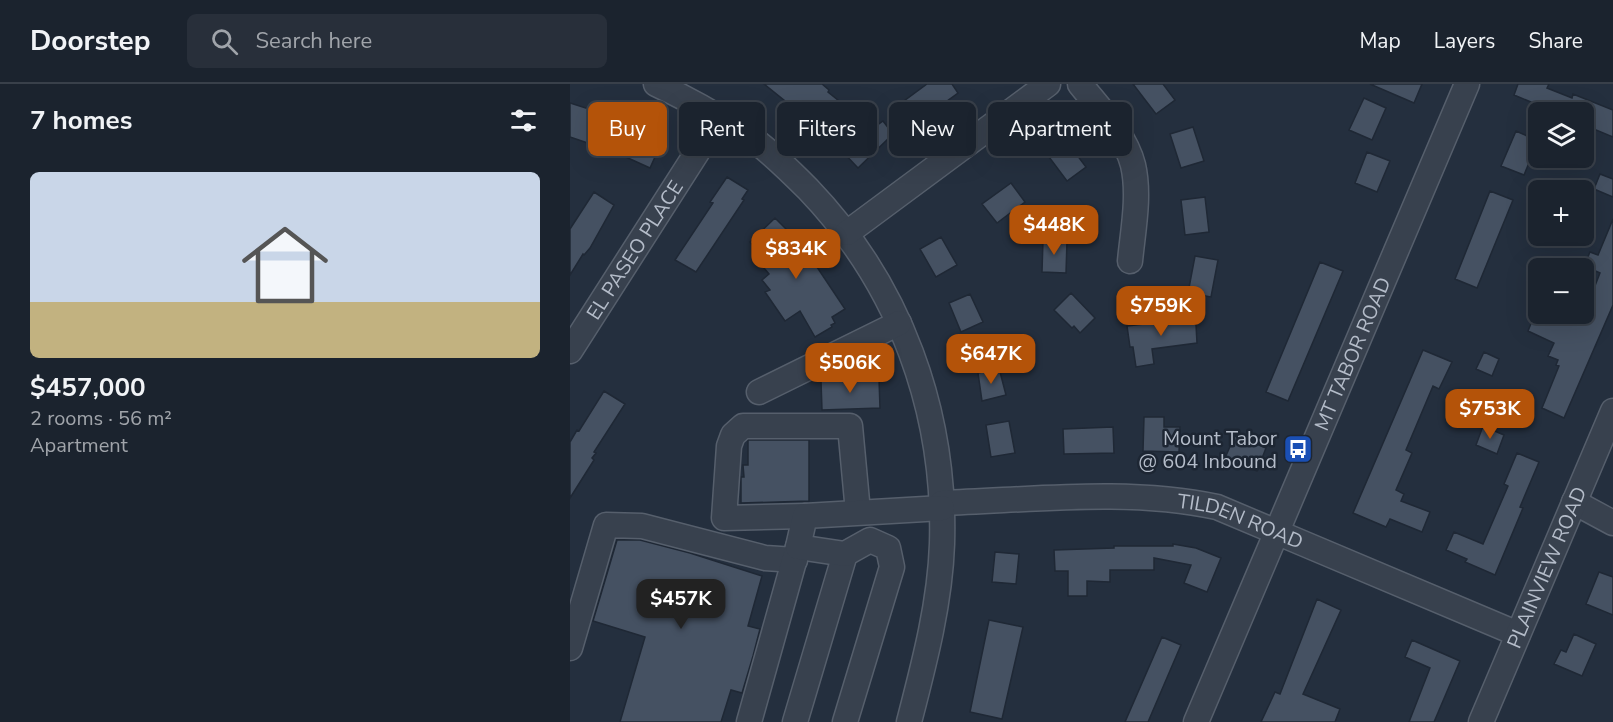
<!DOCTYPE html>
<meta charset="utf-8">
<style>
body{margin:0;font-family:"Nunito Sans",sans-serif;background:#282f3a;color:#f1f3f6;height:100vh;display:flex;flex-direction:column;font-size:22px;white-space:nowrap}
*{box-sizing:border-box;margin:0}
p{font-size:20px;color:#a0a4aa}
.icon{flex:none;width:33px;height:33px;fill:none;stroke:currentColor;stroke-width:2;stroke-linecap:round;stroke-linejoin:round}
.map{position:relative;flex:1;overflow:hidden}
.panel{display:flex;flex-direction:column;background:#1b232e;width:570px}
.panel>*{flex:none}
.hud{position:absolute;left:18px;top:18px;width:570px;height:54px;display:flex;gap:12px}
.controls{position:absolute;left:958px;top:18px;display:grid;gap:12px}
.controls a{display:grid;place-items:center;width:66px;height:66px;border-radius:9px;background:#1b232e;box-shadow:0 6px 24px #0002,0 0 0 2px #39404a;font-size:30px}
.price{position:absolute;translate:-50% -51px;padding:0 14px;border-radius:12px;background:#b45309;color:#fff;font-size:20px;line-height:39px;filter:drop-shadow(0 2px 3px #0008)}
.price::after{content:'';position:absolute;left:50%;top:36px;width:18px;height:14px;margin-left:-9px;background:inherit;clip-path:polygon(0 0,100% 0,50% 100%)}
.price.active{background:#222;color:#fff}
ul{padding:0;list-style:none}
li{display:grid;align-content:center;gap:12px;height:318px;padding:0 30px}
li+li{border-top:2px solid #39404a}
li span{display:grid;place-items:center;height:186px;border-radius:9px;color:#555}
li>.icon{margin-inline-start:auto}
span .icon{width:108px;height:108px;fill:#fffc;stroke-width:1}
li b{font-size:26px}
h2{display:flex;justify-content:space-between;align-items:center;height:72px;padding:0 30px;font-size:26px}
.tag{padding:0 21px;border-radius:9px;background:#1b232e;box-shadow:0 6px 24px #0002,0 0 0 2px #39404a;font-size:21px;line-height:54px}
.tag.active{background:#b45309;color:#fff}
header{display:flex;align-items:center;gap:36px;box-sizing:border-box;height:84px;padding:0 30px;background:#1b232e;border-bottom:2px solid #39404a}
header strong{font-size:28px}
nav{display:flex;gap:33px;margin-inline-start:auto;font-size:21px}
.search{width:420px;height:54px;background:#282f3a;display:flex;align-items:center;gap:15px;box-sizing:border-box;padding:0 21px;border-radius:9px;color:#a0a4aa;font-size:22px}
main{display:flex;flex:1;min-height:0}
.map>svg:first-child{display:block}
.building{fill:#455162;stroke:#1f2835;stroke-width:1.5}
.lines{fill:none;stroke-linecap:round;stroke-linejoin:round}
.minor-casing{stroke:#565f6c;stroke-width:27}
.minor{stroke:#38414e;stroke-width:24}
.labels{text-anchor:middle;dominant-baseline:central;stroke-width:5;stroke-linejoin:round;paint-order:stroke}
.street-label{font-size:20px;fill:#b4bcc9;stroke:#1d2633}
.poi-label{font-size:20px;fill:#b4bcc9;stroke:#1d2633;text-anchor:end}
</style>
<header>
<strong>Doorstep</strong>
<div class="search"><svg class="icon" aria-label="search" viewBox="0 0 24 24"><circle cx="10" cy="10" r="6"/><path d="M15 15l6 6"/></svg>Search here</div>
<nav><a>Map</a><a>Layers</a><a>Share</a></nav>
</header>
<main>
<section class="panel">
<h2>7 homes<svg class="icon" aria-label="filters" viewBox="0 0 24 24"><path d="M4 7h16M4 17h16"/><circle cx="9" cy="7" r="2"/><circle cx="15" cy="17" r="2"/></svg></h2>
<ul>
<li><span style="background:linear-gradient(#c9d6e8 70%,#c2b280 0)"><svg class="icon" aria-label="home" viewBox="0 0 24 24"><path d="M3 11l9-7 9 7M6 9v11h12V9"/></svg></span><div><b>$457,000</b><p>2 rooms · 56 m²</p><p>Apartment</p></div></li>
</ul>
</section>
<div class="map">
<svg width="1043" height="638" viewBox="0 0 1043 638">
<rect width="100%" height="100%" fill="#242f3e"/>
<!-- building -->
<path class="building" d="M194 0H252L259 6 258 8 279 25 295 42 297 39 302 45 313 37 323 50 288 84 256 50Z
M357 0H382L388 9 359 30 357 27 347 35 334 17Z
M563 0H593L605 16 586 30Z
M800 0H852L844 19Z
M948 0H979L977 4 1002 14 1003 10 1043 26V53L1014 41V28H966L968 21 944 11Z
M794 14 816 24 802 56 779 46Z
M0 19 69 41 94 53 80 84 47 69 0 53Z
M623 43 634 77 611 84 600 50Z
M946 47 968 57 954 91 931 82Z
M495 55 516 83 497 97 476 69Z
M797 68 820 77 807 108 785 99Z
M1030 90 1043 95V113L1024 105Z
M157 93 178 106 172 115 174 116 126 188 105 176 143 119 140 118Z
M441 99 455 118 427 139 412 120Z
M920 107 943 116 907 204 885 195Z
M24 108 44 121 20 164 14 171 13 170 0 191V145Z
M635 113 639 148 615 151 611 116Z
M205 134 228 157 243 177 275 225 262 233 265 239 261 241 262 243 245 253 230 227 215 237 195 208 200 206 192 196 199 190 194 184 200 179 180 158Z
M1043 135V221L994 334 972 324 989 282 986 281 988 276 978 272 984 259 958 247 966 227 981 234 983 230H1014L1030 189 1014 182 1020 168 1028 171Z
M371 153 387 181 366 193 350 165Z
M473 156 497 157 496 189 472 188Z
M625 172 648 176 641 213 618 209Z
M750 178 773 187 718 317 696 308Z
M501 209 525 234 510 249 504 242 502 244 484 226Z
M400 210 413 238 391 248 379 219Z
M613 226 626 241 627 259 582 265 584 280 566 283 563 263H560L557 242 600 237Z
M853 266 882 278 869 305 863 302 836 366 842 369 826 406 834 410 831 417 860 428 852 448 820 435 816 443 783 429Z
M914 268 929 275 922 292 906 285Z
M429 284 436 311 412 317 408 289Z
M309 295 310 324 252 326 251 297Z
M34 307 55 320 24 368 26 369 22 374 24 376 0 414V358L7 346 9 347Z
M574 333H594V343H610L609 368 573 367Z
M439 337 445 369 421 373 416 341Z
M913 342 934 351 927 370 906 361Z
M543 343 544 369 494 370 493 345Z
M665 351 696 364 687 387 655 374Z
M178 356H239V417L171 419V393H174L173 381H178Z
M947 369 969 378 950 423 953 424 925 491 895 478 897 475 876 466 884 448 913 460 938 402 934 400Z
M47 456H70L120 469 192 492 178 542 190 545 183 572 172 609 161 606 151 638H50L75 553 23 537Z
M603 460 626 464 651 474 637 508 614 499 621 481 584 474V486H540V498L517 497V512H498V487H485L484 466 544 464V462H603Z
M425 468 449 470 446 500 422 498Z
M1029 488 1043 493V531L1016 520Z
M747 515 771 526 733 610 770 625 765 638H691L705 608 710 610Z
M419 536 453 543 432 635 400 628Z
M1004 550 1026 560 1012 592 984 580 991 566 996 568Z
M592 553 611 561 578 638H555Z
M842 556 890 577 864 638H839L860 584 835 573Z"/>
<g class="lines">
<!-- minor casing -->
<g class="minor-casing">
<g id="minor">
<path d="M86 0C122 17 156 36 188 59 206 73 222 89 238 105 330 201 376 327 372 460 370 520 354 580 339 638"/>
<path d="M510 0C529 24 555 50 563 81 570 111 563 146 560 177"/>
<path d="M277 149 478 0"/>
<path id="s1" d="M0 267 149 34"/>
<path d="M189 308 329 239"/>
<path d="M1004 418 1043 439"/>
<path id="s2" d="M372 419C463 416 557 404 647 423L948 550"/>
<path d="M235 432 154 434 159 362 163 351 173 342H280L288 428"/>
<path d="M0 564 36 441 72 442 195 474 225 476"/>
<path d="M179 638 228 463"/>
<path d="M225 638 275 470"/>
<path d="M275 638 322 483 318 464 300 456 275 470 228 463 235 432 372 424"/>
<path id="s3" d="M626 638 897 0"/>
<path id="s4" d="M911 638 1043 327"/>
</g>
</g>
<!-- minor -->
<use href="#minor" class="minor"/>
</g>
<!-- icons -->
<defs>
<g id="bus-square" transform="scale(1.5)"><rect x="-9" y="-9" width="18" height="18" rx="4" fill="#1a4fb4" stroke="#1d2633"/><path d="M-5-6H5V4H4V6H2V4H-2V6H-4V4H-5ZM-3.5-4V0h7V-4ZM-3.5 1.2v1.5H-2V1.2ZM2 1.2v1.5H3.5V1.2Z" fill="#fff"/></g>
</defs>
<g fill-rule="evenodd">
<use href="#bus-square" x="728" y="365"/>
</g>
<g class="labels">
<!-- street labels -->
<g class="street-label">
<text stroke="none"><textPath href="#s1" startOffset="120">EL PASEO PLACE</textPath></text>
<text stroke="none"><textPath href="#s3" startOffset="400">MT TABOR ROAD</textPath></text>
<text stroke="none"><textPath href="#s2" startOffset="302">TILDEN ROAD</textPath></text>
<text stroke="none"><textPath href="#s4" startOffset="168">PLAINVIEW ROAD</textPath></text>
</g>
<!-- poi labels -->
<g class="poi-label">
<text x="707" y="354">Mount Tabor<tspan x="707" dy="23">@ 604 Inbound</tspan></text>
</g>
</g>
</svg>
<div class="controls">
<a><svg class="icon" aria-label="layers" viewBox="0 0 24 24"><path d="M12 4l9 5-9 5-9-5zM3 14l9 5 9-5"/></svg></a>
<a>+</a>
<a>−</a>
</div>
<b class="price" style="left:484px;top:172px">$448K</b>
<b class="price" style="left:226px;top:196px">$834K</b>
<b class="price" style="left:591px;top:253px">$759K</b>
<b class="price" style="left:421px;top:301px">$647K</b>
<b class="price" style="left:280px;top:310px">$506K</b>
<b class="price" style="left:920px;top:356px">$753K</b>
<b class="price active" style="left:111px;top:546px">$457K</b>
<div class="hud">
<a class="tag active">Buy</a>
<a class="tag">Rent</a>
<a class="tag">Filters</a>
<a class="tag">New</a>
<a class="tag">Apartment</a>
</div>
</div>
</main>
